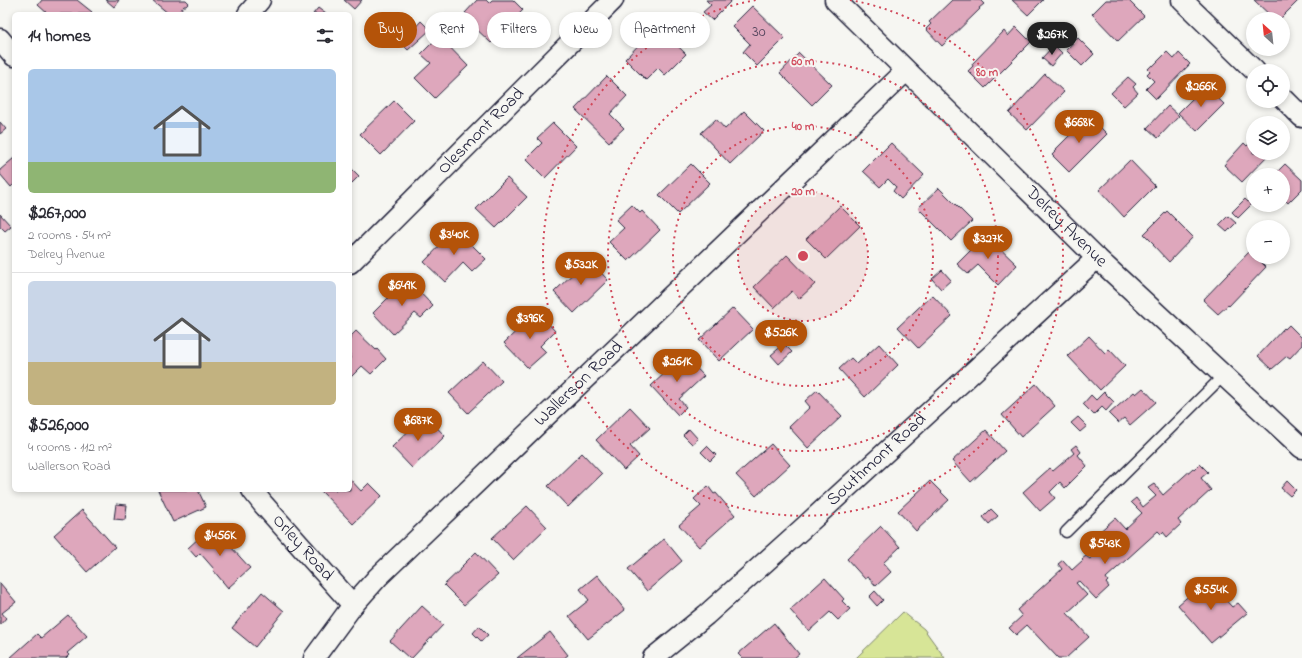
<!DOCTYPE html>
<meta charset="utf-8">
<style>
body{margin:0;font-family:"Indie Flower",sans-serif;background:#f7f7f7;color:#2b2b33;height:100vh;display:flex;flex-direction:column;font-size:15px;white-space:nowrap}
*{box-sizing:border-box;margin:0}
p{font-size:13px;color:#7c7c81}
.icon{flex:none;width:22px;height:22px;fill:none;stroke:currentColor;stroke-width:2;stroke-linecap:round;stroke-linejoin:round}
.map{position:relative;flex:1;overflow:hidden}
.side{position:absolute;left:12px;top:12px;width:340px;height:480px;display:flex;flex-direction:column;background:#fff;border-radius:6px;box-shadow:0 2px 6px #0003}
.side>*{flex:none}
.guide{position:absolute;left:364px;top:12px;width:380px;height:36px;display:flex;gap:8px}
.needle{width:26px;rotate:333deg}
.tools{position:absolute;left:1246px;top:12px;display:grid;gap:8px}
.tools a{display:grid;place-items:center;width:44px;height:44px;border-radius:50%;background:#fff;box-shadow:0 2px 6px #0003;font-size:20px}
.price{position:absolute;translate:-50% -34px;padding:0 9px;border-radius:14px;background:#b45309;color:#fff;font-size:13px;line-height:26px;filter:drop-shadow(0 1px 2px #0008)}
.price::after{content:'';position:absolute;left:50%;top:24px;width:12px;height:9px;margin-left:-6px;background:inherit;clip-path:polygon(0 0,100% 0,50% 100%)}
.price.current{background:#222;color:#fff}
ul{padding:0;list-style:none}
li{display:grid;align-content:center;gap:8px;height:212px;padding:0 16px}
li+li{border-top:1px solid #e1e1e2}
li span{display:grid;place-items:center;height:124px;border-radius:6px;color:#555}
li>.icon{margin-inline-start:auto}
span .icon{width:72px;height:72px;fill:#fffc;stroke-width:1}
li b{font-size:17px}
h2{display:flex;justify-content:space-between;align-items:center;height:48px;padding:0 16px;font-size:17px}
.pill{padding:0 14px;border-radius:18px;background:#fff;box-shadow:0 2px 6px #0003;font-size:14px;line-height:36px}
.pill.current{background:#b45309;color:#fff}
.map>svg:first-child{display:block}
.green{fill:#d7e597;stroke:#7c8469}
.building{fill:#dea7bc;stroke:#22223b}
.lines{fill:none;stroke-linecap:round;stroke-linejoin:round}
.lane-casing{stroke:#22223b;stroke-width:13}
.street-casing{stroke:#22223b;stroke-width:23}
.lane{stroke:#f6f6f2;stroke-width:10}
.street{stroke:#f6f6f2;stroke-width:20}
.ring{fill:none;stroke:#d1495b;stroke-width:2;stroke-dasharray:2 4}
.labels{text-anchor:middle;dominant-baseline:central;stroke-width:4;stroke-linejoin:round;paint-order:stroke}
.number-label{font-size:16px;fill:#51435b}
.street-label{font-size:18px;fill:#22223b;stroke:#f6f6f2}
.centre{fill:#d1495b;stroke:#f6f6f2;stroke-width:2}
.ring-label{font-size:12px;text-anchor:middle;font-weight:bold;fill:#d1495b;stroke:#f6f6f2;stroke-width:4;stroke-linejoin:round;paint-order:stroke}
</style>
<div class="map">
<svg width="1302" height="658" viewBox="0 0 1302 658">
<rect width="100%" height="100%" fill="#f6f6f2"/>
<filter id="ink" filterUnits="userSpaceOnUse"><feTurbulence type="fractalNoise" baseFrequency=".025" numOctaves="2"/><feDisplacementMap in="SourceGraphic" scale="8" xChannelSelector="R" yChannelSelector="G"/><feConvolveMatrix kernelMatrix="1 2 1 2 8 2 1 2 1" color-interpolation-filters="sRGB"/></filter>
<g filter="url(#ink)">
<!-- green -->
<path class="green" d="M903 612 924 629 945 658H856Z"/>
<!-- building -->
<path class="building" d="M42 0H77L92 12 90 14H48L38 5Z
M106 0H119L114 7Z
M152 0H186L189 3 186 6H184L177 14H169Z
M344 0H362L354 9Z
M477 0H486L489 3 492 0H513L523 10 491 43 470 23 473 20 465 13Z
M706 0H732L712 20 703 12 711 5Z
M952 0H980L984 4 979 8 980 9 942 46 926 29 931 24 929 22Z
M1012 0H1043L1028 15Z
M1106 0H1128L1144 16 1118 41 1092 14Z
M1254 0H1299L1280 19H1274Z
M752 6 785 38 757 66 743 52 750 44 732 26Z
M318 8 326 14H313Z
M421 21 430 30 408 50 402 44 413 32 412 31Z
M657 26 686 54 665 75 658 68 646 80 625 59Z
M1016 27 1031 42 985 88 968 71 973 66 972 64 1004 31 1008 36Z
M439 36 468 66 435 98 415 78 431 63 421 54Z
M1078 38 1094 54 1082 66 1066 50Z
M1054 45 1062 53 1051 66 1042 58Z
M1167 52 1174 59 1179 53 1190 64 1156 99 1146 89 1154 81 1147 74 1150 71 1148 69 1152 65 1153 66Z
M799 53 832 85 812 105 780 73Z
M1045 74 1064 92 1027 130 1009 113Z
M607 76 627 96 610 114 624 128 609 142 575 109Z
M1128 77 1136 84 1133 87 1138 93 1124 106 1111 93Z
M1205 86 1224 104 1197 131 1178 113Z
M394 101 414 121 381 155 360 134Z
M1168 106 1179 116 1158 138 1147 128Z
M744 111 764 131 730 164 701 133 716 119 725 129Z
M1089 116 1107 134 1069 172 1052 155 1057 150 1056 149Z
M0 122 6 129 0 134Z
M553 123 576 146 545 178 526 159 542 143 537 138Z
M1253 140V153H1270L1242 182 1224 165 1244 143 1247 146Z
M891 143 924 175 901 199 893 191 896 187 888 179 880 187 863 171Z
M14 158V184L11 187 0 174V170Z
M1130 160 1155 186 1124 217 1099 190Z
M691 164 710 183 678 214 659 195Z
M1285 164 1302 180V189L1288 203 1283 198V175H1274Z
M350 167 359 176 350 185Z
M507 178 527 197 496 228 476 209Z
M939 188 972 221 951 241 918 208Z
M1245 199 1251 205 1238 218 1232 212Z
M632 205 640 213 642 211 660 230 628 261 609 242 624 228 616 220Z
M840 206 860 226 826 259 806 239Z
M1167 211 1193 237 1169 262 1153 245 1154 244 1144 234Z
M0 214 11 226 5 231 0 226Z
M1228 216 1236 223 1227 232 1219 225Z
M456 229 486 259 472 272 463 263 445 282 424 262Z
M986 235 1017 265 998 285 978 265 968 274 957 264Z
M1250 251 1253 254V257H1256L1266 267 1229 306 1228 305 1218 314 1203 300Z
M787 255 815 284 799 299 792 291 774 308 754 287Z
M588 259 608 280 574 313 554 292Z
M942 270 951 280 941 289 932 279Z
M407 279 433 306 421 318 415 313 393 334 373 313Z
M932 295 952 316 918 348 898 327Z
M733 308 753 329 719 361 699 340Z
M537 311 555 331 540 346 546 352 528 368 504 343Z
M1289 325 1302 338V345L1290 358 1287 356 1272 369 1258 356 1284 328 1285 329Z
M356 331 376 350 377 349 386 359 371 374 362 366 350 378V337Z
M1089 336 1105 353 1109 349 1125 366 1100 390 1068 356Z
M784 344 792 352 779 364 771 355Z
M879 344 898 365 865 397 839 369 851 358 857 364Z
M684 355 704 376 679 399 686 407 678 415 651 386Z
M483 361 502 381 468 413 449 393Z
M1036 384 1055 406 1021 437 1002 415Z
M1143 388 1156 402 1130 425 1124 418 1118 423 1109 414 1134 392 1136 394Z
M817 390 842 416 808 448 789 427 810 407 805 401Z
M1104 392 1114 402 1106 411 1102 407 1094 415 1083 404 1091 395 1096 400Z
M630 407 650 428 630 446 639 456 624 470 596 440Z
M425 415 445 436 412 468 392 447Z
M1078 417 1087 426 1080 432 1071 423Z
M689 429 698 439 692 444 683 435Z
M986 430 1005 451 971 482 952 461Z
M771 444 790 465 756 496 736 475Z
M1076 445 1081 452 1078 455 1087 466 1065 488 1060 482 1050 492 1055 498 1040 511 1023 492 1050 468 1053 471 1074 453 1071 449Z
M707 446 716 455 710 461 701 452Z
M582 453 602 474 568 507 548 486Z
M1200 464 1208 472 1201 478 1211 490 1178 520 1181 524 1167 537 1163 532 1161 534 1158 531 1106 578 1108 581 1106 583 1109 587 1096 599 1079 581 1076 583 1087 595 1067 613 1089 637 1066 658H1058L1027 625 1016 635 1009 628 1022 616 1017 610 1062 569 1058 564 1063 560 1072 570 1083 560 1082 559 1086 556 1090 559 1107 544 1097 534 1115 518 1125 529 1142 513 1131 502 1136 498 1143 507 1156 496 1148 488 1154 484 1163 495 1193 468 1194 470Z
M350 479 361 491 369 483 382 496 353 524 320 490H350Z
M930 481 949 500 916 531 898 511Z
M1287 481 1296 490 1290 496 1281 488Z
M708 486 714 494 716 493 735 515 699 547 679 525 701 506 694 499Z
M158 490H198L206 507 173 522Z
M116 504 127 505 125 520 114 519Z
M527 506 547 527 513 560 492 538Z
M991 509 998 516 989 524 983 517Z
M82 510 115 547 87 572 54 535Z
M212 526 250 568 228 588 213 570 214 569 200 553 196 557 188 548Z
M881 526 900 547 883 563 891 572 876 586 868 577 865 579 847 559Z
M664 539 682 561 647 591 628 569Z
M476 552 498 575 464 605 444 585 463 567 462 566Z
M597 575 625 610 588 639 569 616 589 600 580 589Z
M825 578 844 599 842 601 850 609 838 620 830 612 809 631 790 610Z
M1207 580 1232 607 1238 603 1247 613 1211 643 1178 605Z
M0 583 16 602 2 613 6 618 0 625Z
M875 591 883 600 877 606 869 597Z
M262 592 284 611 255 647 232 628Z
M422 606 443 625 412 658H409L390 641Z
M68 615 87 636 67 653 69 655 66 658H10L37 634 41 638Z
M774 623 799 654 794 658H742L738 654Z
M479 626 488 635 481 641 473 633Z
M550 632 568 655 564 658H517Z"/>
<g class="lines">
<!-- lane casing -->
<g class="lane-casing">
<path id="lane" d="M1066 532 1224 375"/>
</g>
<!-- street casing -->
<g class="street-casing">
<g id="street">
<path id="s1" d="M835 0 1097 258 1302 448"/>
<path d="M1182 0 1255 71"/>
<path d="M248 14 260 0"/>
<path d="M0 39 14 56"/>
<path d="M1283 98 1302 117"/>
<path id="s2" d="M350 263 613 0"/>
<path id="s3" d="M252 490 263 504 353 605"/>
<path id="s4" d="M314 658 353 605 378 577 906 71"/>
<path id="s5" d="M653 658 706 615 801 530 1097 258"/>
</g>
</g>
<!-- lane -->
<use href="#lane" class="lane"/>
<!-- street -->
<use href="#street" class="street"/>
</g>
</g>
<!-- distance rings -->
<circle cx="803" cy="256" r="65" fill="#d1495b" fill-opacity=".12"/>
<g class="ring">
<circle cx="803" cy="256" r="65"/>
<circle cx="803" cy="256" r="130"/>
<circle cx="803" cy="256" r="195"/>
<path d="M850 0A260 260 0 1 1 756 0"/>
</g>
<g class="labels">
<!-- number labels -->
<g class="number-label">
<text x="759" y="32">30</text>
</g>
<!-- street labels -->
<g class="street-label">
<text stroke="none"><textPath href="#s2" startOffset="186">Olesmont Road</textPath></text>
<text stroke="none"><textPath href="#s1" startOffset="324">Delrey Avenue</textPath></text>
<text stroke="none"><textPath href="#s4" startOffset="382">Wallerson Road</textPath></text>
<text stroke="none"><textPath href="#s5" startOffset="299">Southmont Road</textPath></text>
<text stroke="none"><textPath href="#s3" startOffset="77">Orley Road</textPath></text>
</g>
</g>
<circle cx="803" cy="256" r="6" class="centre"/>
<g class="ring-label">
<text x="803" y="65">60 m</text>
<text x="987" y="76">80 m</text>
<text x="803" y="130">40 m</text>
<text x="803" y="195">20 m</text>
</g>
</svg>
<div class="tools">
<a><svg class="needle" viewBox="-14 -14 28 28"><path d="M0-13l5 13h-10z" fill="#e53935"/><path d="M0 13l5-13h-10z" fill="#7c7c81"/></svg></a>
<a><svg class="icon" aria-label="locate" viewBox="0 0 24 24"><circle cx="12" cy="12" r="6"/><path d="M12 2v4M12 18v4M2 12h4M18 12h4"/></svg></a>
<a><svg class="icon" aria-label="layers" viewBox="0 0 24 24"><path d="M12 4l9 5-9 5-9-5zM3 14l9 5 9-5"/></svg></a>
<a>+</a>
<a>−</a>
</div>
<b class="price current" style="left:1052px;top:56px">$267K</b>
<b class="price" style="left:1201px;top:108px">$266K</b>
<b class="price" style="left:1079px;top:144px">$668K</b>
<b class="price" style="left:454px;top:256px">$340K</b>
<b class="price" style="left:988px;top:260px">$327K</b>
<b class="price" style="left:581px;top:286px">$532K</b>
<b class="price" style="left:402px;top:307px">$649K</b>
<b class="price" style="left:530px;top:340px">$396K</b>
<b class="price" style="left:781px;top:354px">$526K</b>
<b class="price" style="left:677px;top:383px">$261K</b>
<b class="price" style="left:418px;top:442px">$687K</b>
<b class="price" style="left:220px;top:557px">$456K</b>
<b class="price" style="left:1105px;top:565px">$543K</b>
<b class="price" style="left:1211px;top:611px">$554K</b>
<div class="guide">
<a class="pill current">Buy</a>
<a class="pill">Rent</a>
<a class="pill">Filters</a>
<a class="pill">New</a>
<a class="pill">Apartment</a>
</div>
<section class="side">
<h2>14 homes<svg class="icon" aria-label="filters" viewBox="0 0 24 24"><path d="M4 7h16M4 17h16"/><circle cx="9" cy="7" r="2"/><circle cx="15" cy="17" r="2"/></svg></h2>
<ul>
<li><span style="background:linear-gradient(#a9c7e8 75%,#8fb573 0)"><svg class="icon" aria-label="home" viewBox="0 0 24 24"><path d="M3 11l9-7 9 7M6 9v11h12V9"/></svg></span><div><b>$267,000</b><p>2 rooms · 54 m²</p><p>Delrey Avenue</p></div></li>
<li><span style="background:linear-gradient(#c9d6e8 65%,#c2b280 0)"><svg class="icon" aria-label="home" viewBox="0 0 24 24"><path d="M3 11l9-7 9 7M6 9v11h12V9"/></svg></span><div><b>$526,000</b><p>4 rooms · 112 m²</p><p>Wallerson Road</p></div></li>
</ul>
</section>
</div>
